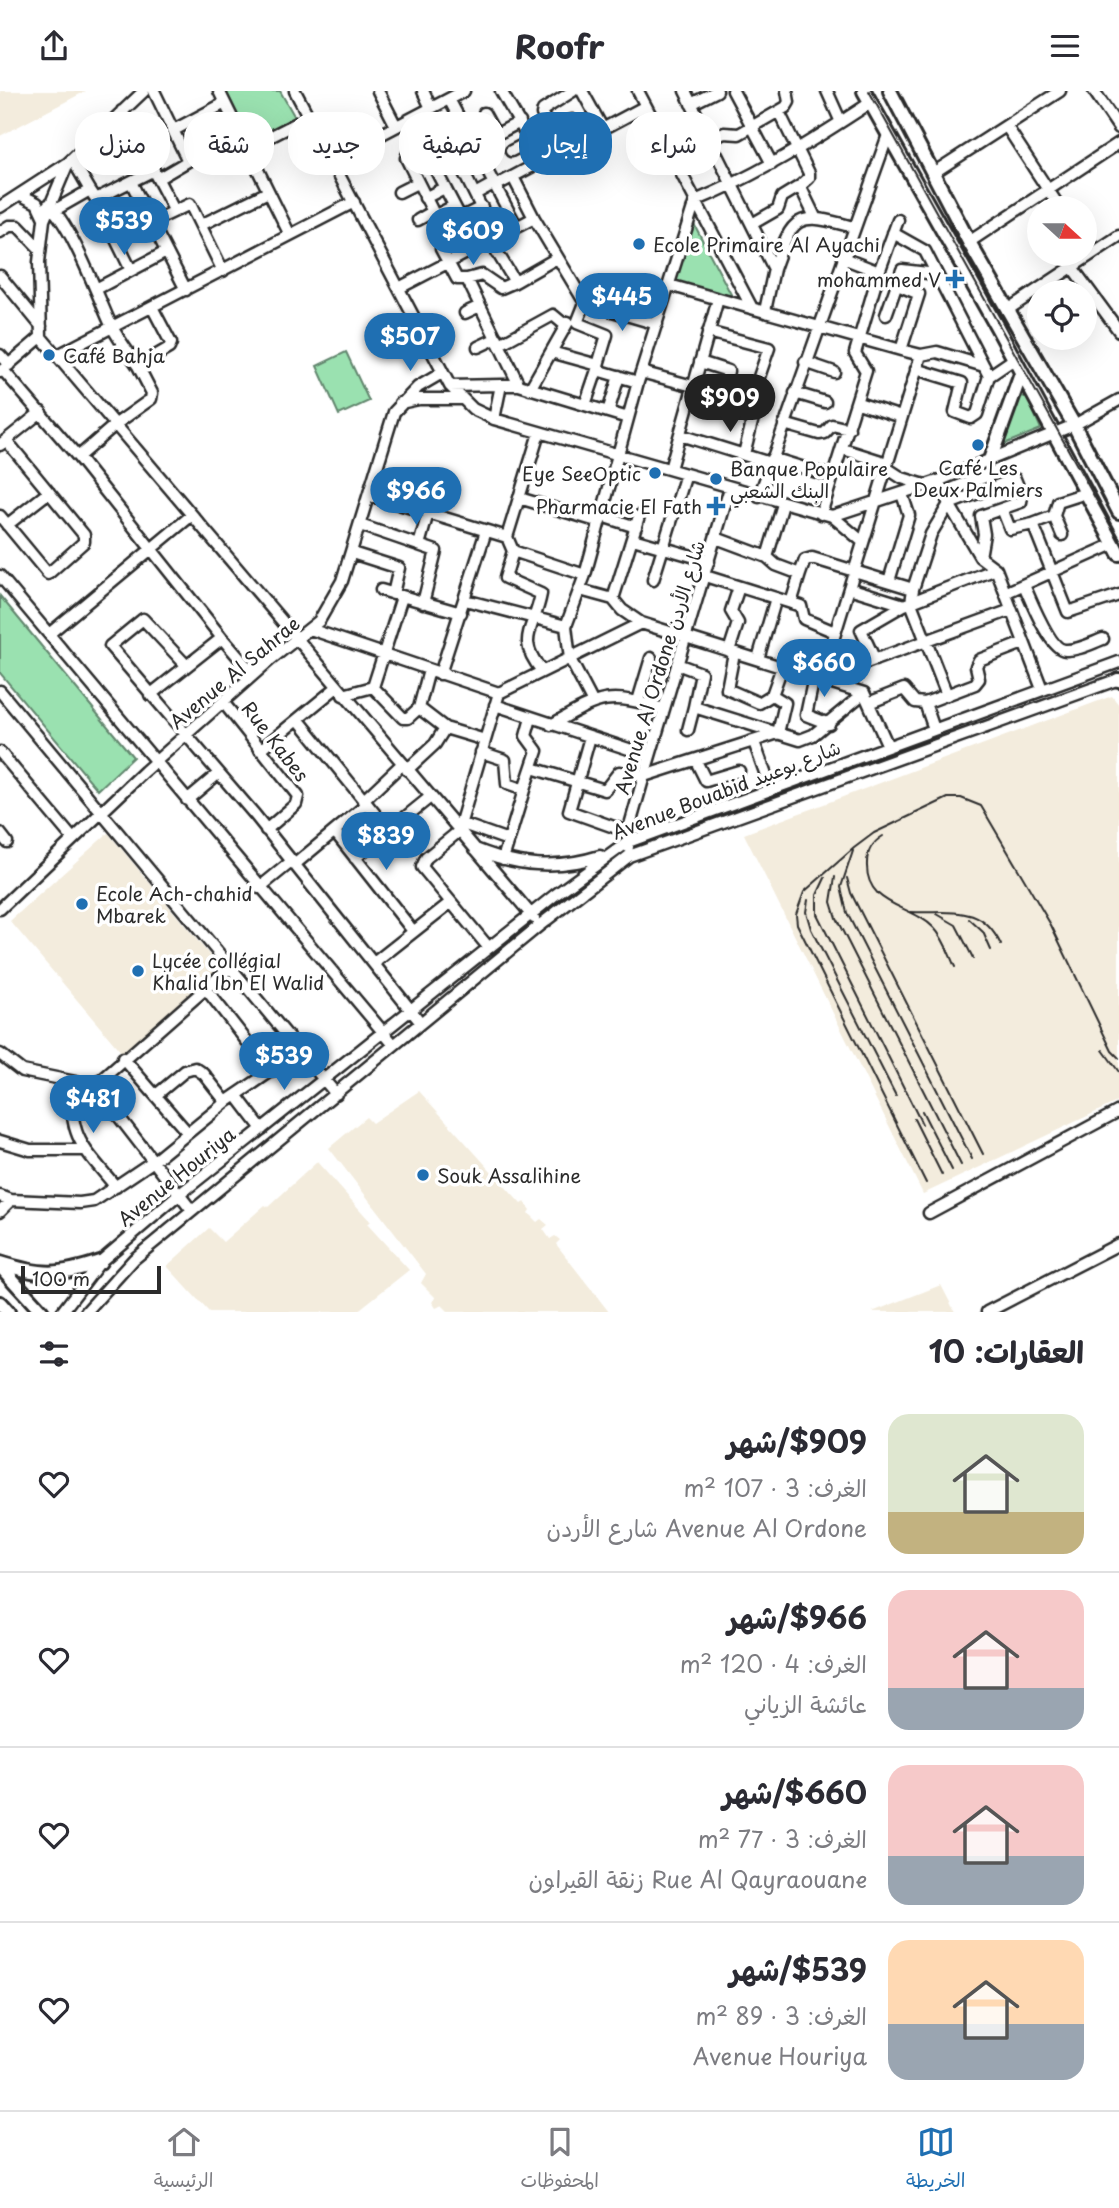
<!DOCTYPE html>
<html lang="ar">
<meta charset="utf-8">
<style>
body{margin:0;font-family:"Playpen Sans","Playpen Sans Arabic",sans-serif;background:#f2f2f3;color:#2b2b33;direction:rtl;height:100vh;display:flex;flex-direction:column;font-size:26px;white-space:nowrap}
*{box-sizing:border-box;margin:0}
p{font-size:23px;color:#7c7c81}
.icon{flex:none;width:38px;height:38px;fill:none;stroke:currentColor;stroke-width:2;stroke-linecap:round;stroke-linejoin:round}
.map{position:relative;height:1221px;overflow:hidden;direction:ltr}
.sheet{display:flex;flex-direction:column;background:#fff;flex:1}
.sheet>*{flex:none}
.hud{position:absolute;left:21px;top:21px;width:700px;height:63px;direction:rtl;display:flex;gap:14px}
.needle{width:46px;rotate:111deg}
.fabs{position:absolute;left:1027px;top:105px;display:grid;gap:14px}
.fabs a{display:grid;place-items:center;width:70px;height:70px;border-radius:50%;background:#fff;box-shadow:0 7px 28px #0002;font-size:35px}
.scale{position:absolute;left:21px;bottom:18px;width:140px;box-sizing:border-box;padding-left:7px;border:4px solid #2b2b2b;border-top:0;font-size:19px;line-height:24px;white-space:nowrap;color:#2b2b2b;-webkit-text-stroke:5px #fff;paint-order:stroke}
.price{position:absolute;translate:-50% -60px;padding:0 16px;border-radius:24px;background:#1f6fb2;color:#fff;font-size:23px;line-height:46px;filter:drop-shadow(0 2px 4px #0008)}
.price::after{content:'';position:absolute;left:50%;top:42px;width:21px;height:16px;margin-left:-10px;background:inherit;clip-path:polygon(0 0,100% 0,50% 100%)}
.price.active{background:#222;color:#fff}
ul{padding:0;list-style:none}
li{display:flex;align-items:center;gap:21px;height:175px;padding:0 35px}
li+li{border-top:2px solid #e1e1e2}
li span{display:grid;place-items:center;flex:none;width:196px;height:140px;border-radius:21px;color:#555}
li>.icon{margin-inline-start:auto}
span .icon{width:84px;height:84px;fill:#fffc;stroke-width:1}
li b{font-size:30px}
h2{display:flex;justify-content:space-between;align-items:center;height:84px;padding:0 35px;font-size:30px}
.tag{padding:0 24px;border-radius:28px;background:#fff;box-shadow:0 7px 28px #0002;font-size:24px;line-height:63px}
.tag.active{background:#1f6fb2;color:#fff}
header{display:flex;justify-content:space-between;align-items:center;height:91px;padding:0 35px;background:#fff;font-size:32px;font-weight:700}
.tab-bar{display:flex;justify-content:space-around;align-items:center;height:98px;border-top:2px solid #e1e1e2;background:#fff;font-size:19px;color:#7c7c81}
.tab-bar a{display:grid;justify-items:center;gap:4px}
.tab-bar .active{color:#1f6fb2}
.map>svg:first-child{display:block}
.built{fill:#f3ecdd}
.green{fill:#9ae1b0;stroke:#62866e;stroke-width:2}
.lines{fill:none;stroke-linecap:round;stroke-linejoin:round}
.minor-casing{stroke:#2b2b2b;stroke-width:15}
.major-casing{stroke:#2b2b2b;stroke-width:18}
.minor{stroke:#fff;stroke-width:10}
.major{stroke:#fff;stroke-width:12}
.tram{stroke:#2b2b2b;stroke-width:2}
.poi-dot{fill:#1f6fb2;stroke:#fff;stroke-width:2.5}
.labels{text-anchor:middle;dominant-baseline:central;stroke-width:7;stroke-linejoin:round;paint-order:stroke}
.poi-label{font-size:19px;fill:#2b2b2b;stroke:#fff;text-anchor:start}
.street-label{font-size:19px;fill:#2b2b2b;stroke:#fff}
</style>
<header><svg class="icon" aria-label="menu" viewBox="0 0 24 24"><path d="M4 6h16M4 12h16M4 18h16"/></svg>Roofr<svg class="icon" aria-label="share" viewBox="0 0 24 24"><path d="M12 15V3M7 8l5-5 5 5M5 13v7h14v-7"/></svg></header>
<div class="map">
<svg width="1119" height="1221" viewBox="0 0 1119 1221">
<rect width="100%" height="100%" fill="#fff"/>
<filter id="ink" filterUnits="userSpaceOnUse"><feTurbulence type="fractalNoise" baseFrequency=".0143" numOctaves="2"/><feDisplacementMap in="SourceGraphic" scale="14" xChannelSelector="R" yChannelSelector="G"/><feConvolveMatrix kernelMatrix="1 2 1 2 8 2 1 2 1" color-interpolation-filters="sRGB"/></filter>
<g filter="url(#ink)">
<!-- built -->
<path class="built" d="M0 0H86L0 45Z
M1112 605 1119 614V1010L923 1103 744 743Z
M108 742 221 878 122 962 10 830Z
M419 1000 521 1113 524 1111 530 1119 528 1122 537 1131 541 1128 548 1134 543 1138 550 1148 555 1145 560 1149 556 1153 609 1221H449L442 1214 436 1217 432 1211 436 1207 421 1192 426 1183 329 1057 366 1026 372 1032Z
M317 1071 370 1130 367 1133 409 1179 356 1221H209L167 1175 209 1137 223 1151 265 1114 268 1116Z
M941 1194 955 1221H872Z"/>
<!-- green -->
<path class="green" d="M223 0H280L296 28 252 52Z
M693 131 736 213 674 195Z
M346 261 369 310 339 324 317 275Z
M1019 305 1027 306 1041 338 1004 353Z
M0 505 133 666 98 699 0 582Z"/>
<g class="lines">
<!-- minor casing -->
<g class="minor-casing">
<path id="minor" d="M154 0 188 70 159 87
M219 0 290 144
M295 0 450 295 473 318 494 328 832 425 938 390 1074 334 1119 309
M378 0 396 35
M423 0 431 17
M501 0 530 50
M582 0 603 38
M638 0 752 217
M685 0 774 178 765 220
M733 0 772 73
M827 0 840 29
M1094 0 1119 37
M449 8 517 136
M691 13 717 0
M122 20 174 119
M779 21 809 82V87L800 95 815 126
M484 22 496 44
M1007 36 1060 117
M174 39 225 12
M551 40 542 23 543 19 573 0
M540 45 551 66
M708 50 724 42 739 43 786 16 789 11 787 0
M474 51 441 68 434 76 477 158
M476 54 520 31
M246 58 309 26
M511 60 572 29
M72 68 90 99
M441 68 429 52 408 62 406 67 445 145 441 158 457 188H467L519 294
M332 69 464 0
M68 72 44 129 39 171 41 246 534 827
M464 82 486 126
M933 82 1060 0
M513 86 534 127 585 212 657 233
M131 91 186 199
M497 94 646 15
M399 101 417 92
M475 103 495 92
M21 104 37 112 44 127
M425 107 444 97
M96 108 131 179
M695 110C758 84 814 49 870 12
M48 114C70 130 98 206 111 234 118 248 129 262 138 275
M0 116 68 72 144 0
M55 119 90 99 96 108 154 79
M434 125 454 115
M460 127 482 116
M418 129 432 121
M152 131 190 113 223 180
M752 133 778 118 782 106 800 95
M201 134 268 101
M0 141 9 135H18L40 158
M893 142 925 160 989 285 1014 268
M491 151 515 191 557 167
M969 151 1119 52
M1072 176 1119 240
M774 178C793 124 797 120 853 136
M879 181 898 129
M0 185 41 235
M467 188 482 184 501 197 515 191
M895 193 919 203 901 259
M669 194 901 259 921 264 937 261 984 275
M399 197 534 127
M96 198 166 161
M585 212 577 232 607 244 598 274
M1007 219 1119 145
M465 222 480 215
M886 224 902 179 936 183
M708 241 769 257 750 312
M500 253 553 224 565 234
M478 256 497 247
M551 261 568 231
M0 264 9 274
M58 264 354 111
M700 271 728 280 723 303
M805 271 834 281
M916 278 962 292 955 321 971 327 977 323 989 285
M3 279 78 366 222 547
M0 281 41 246
M641 281 693 295
M450 295 501 294
M530 298 551 261 598 274 597 279 638 291
M795 302 825 311
M690 307 717 314 723 303 756 315 744 363
M400 312 419 308H461
M858 312 901 326
M585 314 597 279
M608 321 619 285
M494 328 501 294H519L628 327
M784 333 819 343 825 342 832 334 849 338
M680 344 770 372
M0 354 41 321
M843 358 887 372
M78 366 116 333 151 308 152 302 138 275 169 257 171 252 152 216
M772 367 833 386
M885 376 902 387 925 394
M670 378 718 208
M369 404 507 446 513 460 585 484
M759 406 888 44
M519 407 600 431
M783 413 767 466 776 474 800 483 805 469 812 467 913 498 911 512 947 604
M1002 418 1010 438 1033 433 1068 521 1119 504
M821 423 866 280 855 262 879 181 843 167
M0 425 48 483 84 451V444L6 349
M602 425 636 436
M832 425 863 451
M1054 425 1062 444
M1033 433 1054 425 1058 411 1086 402
M7 434 49 401
M360 434 436 460 423 512
M507 446 539 342
M716 447 767 466
M633 448 709 470
M419 454 428 422
M513 460 505 487 541 503C534 540 515 547 542 580
M352 462 399 477 393 503
M980 466 984 443 981 425 1021 411 1022 405 1015 388 949 413 980 466 996 478
M0 485 394 954
M705 485 801 515 804 528 835 541
M653 489 686 383
M889 490 909 424 902 403
M1024 494C1030 507 1050 559 1065 559 1077 560 1092 552 1103 548
M849 497 904 514 996 478 1042 598
M913 498 931 443 949 413 938 390
M381 499 461 522
M580 499 613 508 622 519 641 532 864 602 888 655
M1007 501 1114 453
M613 508 639 425
M465 509 566 535
M791 512 800 483
M310 538 499 602 641 532
M49 543 192 424
M729 560 738 532 731 520 739 496
M734 562 727 598 759 612 772 604 782 576
M758 568 776 507
M827 568 855 576 1011 519
M875 569 861 539 904 514
M677 573 701 582 694 616 800 649 813 644 864 602
M186 574 143 528 110 555 255 724 421 932
M429 579 419 617 445 637
M440 583 486 440
M814 586 806 624 829 633
M821 588 921 264
M373 596 403 627H408L419 617
M0 600 336 1003
M150 604 222 547 253 583
M343 604 373 596 402 506
M772 604 785 612 778 642
M638 610 651 567
M223 611 298 705 296 713 266 739
M871 611 904 598 915 611 925 612 934 638
M593 612 570 568 566 535 585 484 638 291 695 110
M925 612 975 593 979 588 976 575 979 569 1023 552
M495 614 650 665
M298 628 388 739
M551 634C602 605 607 601 664 618
M688 639 694 616
M590 646 569 720 628 741
M754 651 771 698
M260 659 337 596
M0 661 73 748
M481 661 505 669 507 693 524 699 503 768
M696 670 706 690 739 680
M532 677 605 699 619 681 644 685 778 642
M407 679 435 653 445 637 485 649
M524 699 537 660 526 645 531 627
M187 709 219 682
M363 710 402 673
M460 732 508 749
M335 741 413 840
M0 742 7 751
M628 756V741L644 685 730 397
M475 758C517 775 556 779 600 765
M355 767 429 707
M294 774 366 714
M259 797 291 771
M0 818 145 680 270 569 319 530 342 490 394 321 418 296 442 282
M489 857 422 776 426 767 458 741 499 602
M374 872 450 812
M206 898 271 981
M0 963 22 980 95 995 229 877
M123 967 187 1041
M71 991C70 1048 81 1054 116 1096
M95 995 192 1120
M156 1004 185 980 195 977 204 983 226 1011
M236 1004 262 1038
M0 1050 30 1059H86
M0 1105 11 1109 80 1112 94 1110 155 1069 226 1011 299 961
M0 1120 11 1109
M929 1122 1119 1020
M62 1221 100 1171 180 1103 555 804 628 751 1119 571
M86 1221 134 1168 540 834 629 765 1119 588
M987 1221 1119 1153"/>
</g>
<!-- major casing -->
<g class="major-casing">
<path id="major" d="M864 0 997 236 1119 463
M890 0 969 151 1074 334 1119 421
M991 366 1021 283
M1118 589H1119
M0 1172C41 1185 59 1185 100 1171
M0 1175 42 1221
M0 1212 8 1221"/>
</g>
<!-- minor -->
<use href="#minor" class="minor"/>
<!-- major -->
<use href="#major" class="major"/>
<!-- tram -->
<path class="tram" d="M869 0 1119 450
M883 745C873 751 867 761 867 772 865 816 911 813 934 837 944 847 949 863 955 876
M853 760 841 796 847 822 972 1068
M835 786 831 811 836 827 961 1074
M825 787 817 804V823L922 1033
M847 787 851 802 983 1063
M808 809 806 821 811 838 896 1005
M911 821C951 823 981 812 1001 854
M937 823 956 834 973 867
M969 828 983 841 991 859
M1103 959 1119 981
M922 1020 952 1079
M914 1028 942 1084
M926 1092 797 833 796 823 804 801 854 757 874 742 948 707H961L981 715 1051 834 1112 960 1119 967"/>
</g>
</g>
<!-- markers -->
<g class="poi-dot">
<circle cx="639" cy="153" r="7"/>
<path d="M951.5 177.5h7v7h7v7h-7v7h-7v-7h-7v-7h7z"/>
<circle cx="49" cy="264" r="7"/>
<circle cx="978" cy="354" r="7"/>
<circle cx="655" cy="382" r="7"/>
<circle cx="716" cy="388" r="7"/>
<path d="M712.5 404.5h7v7h7v7h-7v7h-7v-7h-7v-7h7z"/>
<circle cx="82" cy="813" r="7"/>
<circle cx="138" cy="880" r="7"/>
<circle cx="423" cy="1084" r="7"/>
</g>
<g class="labels">
<!-- poi labels -->
<g class="poi-label">
<text x="653" y="153">Ecole Primaire Al Ayachi</text>
<text x="941" y="188" text-anchor="end">mohammed V</text>
<text x="63" y="264">Café Bahja</text>
<text x="978" y="376" text-anchor="middle">Café Les<tspan x="978" dy="22">Deux Palmiers</tspan></text>
<text x="730" y="377">Banque Populaire<tspan x="730" dy="22">البنك الشعبي</tspan></text>
<text x="641" y="382" text-anchor="end">Eye SeeOptic</text>
<text x="702" y="415" text-anchor="end">Pharmacie El Fath</text>
<text x="96" y="802">Ecole Ach-chahid<tspan x="96" dy="22">Mbarek</tspan></text>
<text x="152" y="869">Lycée collégial<tspan x="152" dy="22">Khalid Ibn El Walid</tspan></text>
<text x="437" y="1084">Souk Assalihine</text>
</g>
<!-- street labels -->
<g class="street-label">
<text transform="translate(659 576) rotate(-73)">Avenue Al Ordone شارع الأردن</text>
<text transform="translate(234 581) rotate(-40)">Avenue Al Sahrae</text>
<text transform="translate(276 650) rotate(52)">Rue Kabes</text>
<text transform="translate(726 698) rotate(-21)">Avenue Bouabid شارع بوعبيد</text>
<text transform="translate(176 1085) rotate(-39)">Avenue Houriya</text>
</g>
</g>
</svg>
<div class="fabs">
<a><svg class="needle" viewBox="-14 -14 28 28"><path d="M0-13l5 13h-10z" fill="#e53935"/><path d="M0 13l5-13h-10z" fill="#7c7c81"/></svg></a>
<a><svg class="icon" aria-label="locate" viewBox="0 0 24 24"><circle cx="12" cy="12" r="6"/><path d="M12 2v4M12 18v4M2 12h4M18 12h4"/></svg></a>
</div>
<div class="scale">100 m</div>
<b class="price" style="left:124px;top:166px">$539</b>
<b class="price" style="left:473px;top:176px">$609</b>
<b class="price" style="left:622px;top:242px">$445</b>
<b class="price" style="left:410px;top:282px">$507</b>
<b class="price active" style="left:730px;top:343px">$909</b>
<b class="price" style="left:416px;top:436px">$966</b>
<b class="price" style="left:824px;top:608px">$660</b>
<b class="price" style="left:386px;top:781px">$839</b>
<b class="price" style="left:284px;top:1001px">$539</b>
<b class="price" style="left:93px;top:1044px">$481</b>
<div class="hud">
<a class="tag">شراء</a>
<a class="tag active">إيجار</a>
<a class="tag">تصفية</a>
<a class="tag">جديد</a>
<a class="tag">شقة</a>
<a class="tag">منزل</a>
</div>
</div>
<section class="sheet">
<h2>العقارات: 10<svg class="icon" aria-label="filters" viewBox="0 0 24 24"><path d="M4 7h16M4 17h16"/><circle cx="9" cy="7" r="2"/><circle cx="15" cy="17" r="2"/></svg></h2>
<ul>
<li><span style="background:linear-gradient(#dfe7d0 70%,#c2b280 0)"><svg class="icon" aria-label="home" viewBox="0 0 24 24"><path d="M3 11l9-7 9 7M6 9v11h12V9"/></svg></span><div><b>$909/شهر</b><p>الغرف: 3 · 107 m²</p><p>Avenue Al Ordone شارع الأردن</p></div><svg class="icon" aria-label="heart" viewBox="0 0 24 24"><path d="M12 20l-8-8c-3-5 5-10 8-4 3-6 11-1 8 4z"/></svg></li>
<li><span style="background:linear-gradient(#f6c9c9 70%,#9aa5b1 0)"><svg class="icon" aria-label="home" viewBox="0 0 24 24"><path d="M3 11l9-7 9 7M6 9v11h12V9"/></svg></span><div><b>$966/شهر</b><p>الغرف: 4 · 120 m²</p><p>عائشة الزياني</p></div><svg class="icon" aria-label="heart" viewBox="0 0 24 24"><path d="M12 20l-8-8c-3-5 5-10 8-4 3-6 11-1 8 4z"/></svg></li>
<li><span style="background:linear-gradient(#f6c9c9 65%,#9aa5b1 0)"><svg class="icon" aria-label="home" viewBox="0 0 24 24"><path d="M3 11l9-7 9 7M6 9v11h12V9"/></svg></span><div><b>$660/شهر</b><p>الغرف: 3 · 77 m²</p><p>Rue Al Qayraouane زنقة القيراون</p></div><svg class="icon" aria-label="heart" viewBox="0 0 24 24"><path d="M12 20l-8-8c-3-5 5-10 8-4 3-6 11-1 8 4z"/></svg></li>
<li><span style="background:linear-gradient(#ffd9b3 60%,#9aa5b1 0)"><svg class="icon" aria-label="home" viewBox="0 0 24 24"><path d="M3 11l9-7 9 7M6 9v11h12V9"/></svg></span><div><b>$539/شهر</b><p>الغرف: 3 · 89 m²</p><p>Avenue Houriya</p></div><svg class="icon" aria-label="heart" viewBox="0 0 24 24"><path d="M12 20l-8-8c-3-5 5-10 8-4 3-6 11-1 8 4z"/></svg></li>
</ul>
</section>
<nav class="tab-bar">
<a class="active"><svg class="icon" aria-label="map" viewBox="0 0 24 24"><path d="M3 6l6-2 6 2 6-2v14l-6 2-6-2-6 2zM9 4v14M15 6v14"/></svg>الخريطة</a>
<a><svg class="icon" aria-label="saved" viewBox="0 0 24 24"><path d="M7 4h10v16l-5-4-5 4z"/></svg>المحفوظات</a>
<a><svg class="icon" aria-label="home" viewBox="0 0 24 24"><path d="M3 11l9-7 9 7M6 9v11h12V9"/></svg>الرئيسية</a>
</nav>
